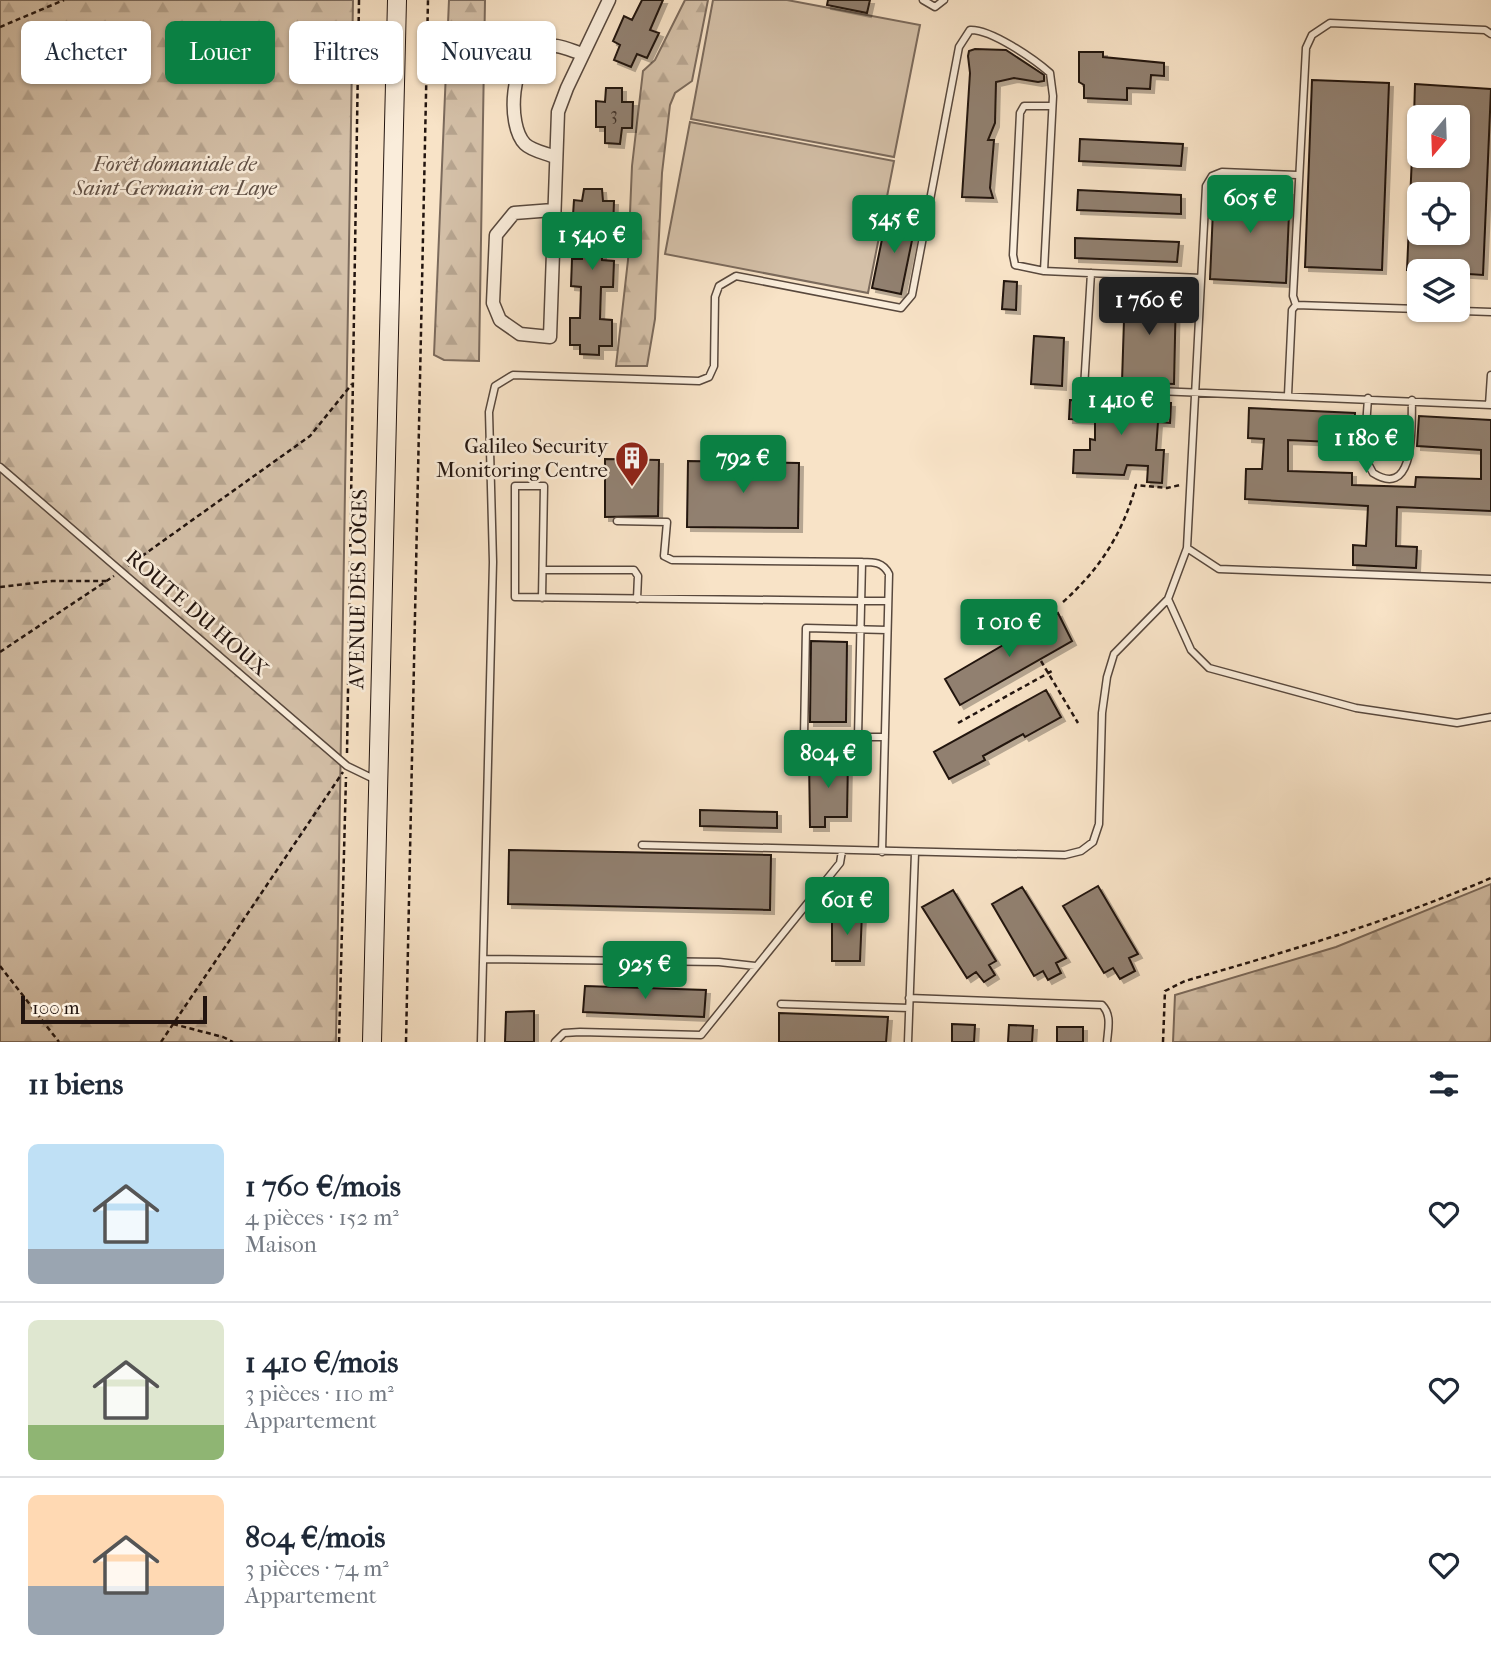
<!DOCTYPE html>
<html lang="fr">
<meta charset="utf-8">
<style>
body{margin:0;font-family:"IM FELL French Canon",serif;background:#f2f2f3;color:#1f2937;height:100vh;display:flex;flex-direction:column;font-size:26px;white-space:nowrap}
*{box-sizing:border-box;margin:0}
p{font-size:23px;color:#747a83}
.icon{flex:none;width:38px;height:38px;fill:none;stroke:currentColor;stroke-width:2;stroke-linecap:round;stroke-linejoin:round}
.map{position:relative;height:1042px;overflow:hidden}
.details{display:flex;flex-direction:column;background:#fff;flex:1}
.details>*{flex:none}
.banner{position:absolute;left:21px;top:21px;width:700px;height:63px;display:flex;gap:14px}
.needle{width:46px;rotate:199deg}
.controls{position:absolute;left:1407px;top:105px;display:grid;gap:14px}
.controls a{display:grid;place-items:center;width:63px;height:63px;border-radius:10px;background:#fff;box-shadow:0 2px 5px #0004;font-size:35px}
.scale{position:absolute;left:21px;bottom:18px;width:186px;box-sizing:border-box;padding-left:7px;border:4px solid #22140f;border-top:0;font-size:19px;line-height:24px;white-space:nowrap;color:#22140f;-webkit-text-stroke:5px #faeddb;paint-order:stroke}
.price{position:absolute;translate:-50% -60px;padding:0 16px;border-radius:7px;background:#0b8043;color:#fff;font-size:23px;line-height:46px;filter:drop-shadow(0 2px 4px #0008)}
.price::after{content:'';position:absolute;left:50%;top:42px;width:21px;height:16px;margin-left:-10px;background:inherit;clip-path:polygon(0 0,100% 0,50% 100%)}
.price.on{background:#222;color:#fff}
ul{padding:0;list-style:none}
li{display:flex;align-items:center;gap:21px;height:175px;padding:0 28px}
li+li{border-top:2px solid #e0e1e3}
li span{display:grid;place-items:center;flex:none;width:196px;height:140px;border-radius:10px;color:#555}
li>.icon{margin-inline-start:auto}
span .icon{width:84px;height:84px;fill:#fffc;stroke-width:1}
li b{font-size:30px}
h2{display:flex;justify-content:space-between;align-items:center;height:84px;padding:0 28px;font-size:30px}
.pill{padding:0 24px;border-radius:10px;background:#fff;box-shadow:0 2px 5px #0004;font-size:24px;line-height:63px}
.pill.on{background:#0b8043;color:#fff}
.map>svg:first-child{display:block}
.forest{fill:url(#forest-firs);stroke:#7b6a5c;stroke-width:2}
.park{fill:#d4c0a8;stroke:#7b6a5c;stroke-width:2}
.building{fill:#91806f;stroke:#22140f;stroke-width:2;fill-rule:evenodd;filter:url(#shadow)}
.lines{fill:none;stroke-linecap:round;stroke-linejoin:round}
.lane-casing{stroke:#58483d;stroke-width:9}
.street-casing{stroke:#58483d;stroke-width:15}
.secondary-casing{stroke:#22140f;stroke-width:20}
.path{stroke:#22140f;stroke-width:2.5;stroke-dasharray:5 3.5;stroke-linecap:butt}
.lane{stroke:#faeddb;stroke-width:6}
.street{stroke:#faeddb;stroke-width:12}
.secondary{stroke:#faeddb;stroke-width:18}
.labels{text-anchor:middle;dominant-baseline:central;stroke-width:5;stroke-linejoin:round;paint-order:stroke}
.number-label{font-size:18px;fill:#3e2f27}
.park-label{font-size:21px;font-style:italic;fill:#605045;stroke:#faeddb}
.poi-label{font-size:21px;fill:#22140f;stroke:#faeddb;text-anchor:end}
.street-label{font-size:21px;fill:#22140f;stroke:#faeddb}
</style>
<div class="map">
<svg width="1491" height="1042" viewBox="0 0 1491 1042">
<defs>
<pattern id="forest-firs" width="22" height="20" patternUnits="userSpaceOnUse" patternTransform="scale(1.75)"><rect width="22" height="20" fill="#d4c0a8"/><path d="M5 1l3.5 6h-7zM16 11l3.5 6h-7z" fill="#b6a48f"/></pattern>
<filter id="shadow"><feDropShadow dx="4" dy="4" stdDeviation="0" flood-color="#0004"/></filter>
</defs>
<rect width="100%" height="100%" fill="#f8e3c7"/>
<filter id="stains"><feTurbulence type="fractalNoise" baseFrequency=".00286" numOctaves="4"/><feColorMatrix values="0 0 0 0 .2 0 0 0 0 .09 0 0 0 0 .02 0 0 0 .5 -.17"/></filter>
<radialGradient id="worn" r=".72"><stop offset=".6" stop-color="#630" stop-opacity="0"/><stop offset="1" stop-color="#630" stop-opacity=".3"/></radialGradient>
<!-- forest -->
<path class="forest" d="M0 0H353L336 1042H0Z
M449 0H485L479 361 444 360 434 355Z
M685 0H708L692 81 675 93 670 105 662 173 655 319 647 366H616L628 260 632 166 643 71 655 60Z
M1491 884V1042H1173L1175 995 1336 947Z"/>
<!-- park -->
<path class="park" d="M713 0H787L920 25 894 157 691 119Z
M690 122 894 161 868 293 665 254Z"/>
<!-- building -->
<path class="building" d="M642 0H663L650 30 659 33 647 58 637 54 631 67 614 60 620 45 613 41 624 16 632 20Z
M828 0H870L867 13 827 5Z
M975 49 1006 50 1044 75V81L1038 82 1014 78 996 82 995 123 988 140H994L990 188 993 198 962 197 970 73 968 56 969 51Z
M1079 52H1103V57L1164 63V76L1151 75 1150 89 1127 88V100L1084 98V85L1079 82Z
M1312 80 1389 83 1382 270 1305 267Z
M1415 84 1491 89 1483 275 1407 270 1412 156H1458V117H1414ZM1419 194H1458V233H1419Z
M606 88H622V102H633L632 128H622L620 144 605 143V127H596V101L605 102Z
M1080 139 1183 144 1181 166 1079 161Z
M1214 187 1290 191 1286 283 1210 279Z
M584 189H602L603 201H614L613 230 602 231V260L614 261 613 287H601L600 319 612 320V346H599V355L580 354V345H570V318H580L581 287 571 286 572 259H582V231L572 230 574 200 582 201Z
M1078 190 1181 195V214L1077 210Z
M887 215 916 221 901 294 872 288Z
M1075 238 1179 242 1177 262 1075 258Z
M1004 281 1017 282 1016 310 1002 309Z
M1125 289 1176 292 1174 384 1122 382Z
M1034 336 1064 338 1062 386 1031 384Z
M1070 400 1171 403 1170 423 1158 422 1156 450H1164L1162 483 1147 482 1148 466 1127 465 1124 475 1073 473 1074 450H1090V439L1095 440V420L1069 419Z
M1249 408 1355 413 1354 443 1288 440V471L1352 473V485L1415 487 1416 477 1481 479V450L1417 446 1419 416 1491 420V511L1397 507 1396 546 1417 547 1416 568 1353 565V545L1366 546 1368 506 1245 499 1246 469H1262L1264 439 1248 438Z
M605 459 659 460 658 516 605 517Z
M688 461 799 463 798 528 687 527Z
M1058 613 1072 641 960 705 945 679Z
M811 641 847 642 846 722H810Z
M1046 690 1061 717 1025 737 1023 734 983 756 985 760 949 779 934 752Z
M809 759H848L847 817H825V827H810Z
M700 810 777 812V828L700 826Z
M509 850 771 855 770 910 508 904Z
M1098 886 1138 954 1129 958 1135 971 1120 979 1113 968 1104 973 1063 906Z
M1022 887 1066 958 1056 963 1061 973 1048 980 1043 971 1034 976 992 904Z
M953 890 996 961 989 965 995 975 984 982 976 972 967 978 922 907Z
M862 913 860 961H832V915Z
M585 986 706 990 704 1017 583 1012Z
M534 1011V1042H505L506 1012Z
M779 1013 888 1017 886 1042H779Z
M952 1024 975 1025 974 1042H952Z
M1009 1025 1033 1026 1032 1042H1008Z
M1057 1027H1083V1042H1057Z"/>
<g class="lines">
<!-- lane casing -->
<g class="lane-casing">
<path id="lane" d="M923 0 935 7 944 0
M1044 271 1201 278
M1091 273 1084 388 1491 405
M1296 305 1293 296 1306 48 1312 35 1330 23 1485 30 1491 34
M1433 310 1491 312
M1288 395 1292 310 1296 305 1419 309
M1368 398 1364 456 1373 473C1417 501 1411 422 1412 400
M1489 405 1491 375
M0 467 347 766 376 780
M617 521 667 522 664 556 672 560 862 562C874 562 883 562 889 574L882 852
M1187 548 1219 569 1491 579
M543 570H634L638 576 637 599
M542 598 544 486H515V597C630 599 745 600 860 601H888
M1168 599 1191 650 1209 668 1356 708 1457 723 1491 717
M858 737 862 562
M885 737H804L806 628 887 630
M642 845 1065 855 1081 851 1093 842 1099 824 1102 713 1107 677 1114 654 1168 599 1187 548 1206 186 1212 176 1222 172 1297 175
M485 959 719 962 755 966
M909 998 1102 1005C1112 1015 1108 1029 1107 1042
M781 1004 909 1008
M481 1042 493 562 489 412 495 386 513 375 699 381 709 377 714 366 715 297 719 286 736 276 901 308 912 295 959 47 970 30C991 29 1034 59 1050 73L1053 96 1044 271 1015 265 1013 255 1020 113 1024 106H1052
M555 1042 564 1033 580 1032 701 1035 840 863 842 851
M908 1042 915 853"/>
</g>
<!-- street casing -->
<g class="street-casing">
<path id="street" d="M555 157C546 153 532 151 525 144 506 125 511 55 540 47 555 42 569 50 583 54
M553 210 514 213 496 235 493 303 500 320 520 334 550 337 558 112 567 88 609 0"/>
</g>
<!-- secondary casing -->
<g class="secondary-casing">
<path id="secondary" d="M372 1042 397 0"/>
</g>
<!-- path -->
<path class="path" d="M0 27 64 0
M128 566 310 436 352 384
M0 587 52 581H106
M1063 602C1100 569 1123 533 1136 485L1167 488 1180 485
M0 652 114 576
M1041 661 1078 723
M958 723 1052 671
M347 753 359 0
M0 966 59 1042
M173 1024 223 1037 233 1042
M161 1042 343 772
M339 1042 346 777
M406 1042 428 0
M1163 1042 1165 991 1185 981C1289 951 1391 921 1491 878"/>
<!-- lane -->
<use href="#lane" class="lane"/>
<!-- street -->
<use href="#street" class="street"/>
<!-- secondary -->
<use href="#secondary" class="secondary"/>
</g>
<!-- icons -->
<defs>
<g id="building-pin" transform="scale(1.75)"><path d="M0 17L-7.5 6A9.5 9.5 0 1 1 7.5 6Z" fill="#8f2418" stroke="#faeddb"/><path d="M-4-6H4V6H1V3H-1V6H-4ZM-2.5-4.3h1.7v1.8h-1.7ZM.8-4.3h1.7v1.8H.8ZM-2.5-1h1.7V.8h-1.7ZM.8-1h1.7V.8H.8Z" fill="#fff"/></g>
</defs>
<g fill-rule="evenodd">
<use href="#building-pin" x="632" y="458"/>
</g>
<g class="labels">
<!-- number labels -->
<g class="number-label">
<text x="614" y="114">3</text>
</g>
<!-- park labels -->
<g class="park-label">
<text x="175" y="164">Forêt domaniale de<tspan x="175" dy="24">Saint-Germain-en-Laye</tspan></text>
</g>
<!-- poi labels -->
<g class="poi-label">
<text x="608" y="446">Galileo Security<tspan x="608" dy="24">Monitoring Centre</tspan></text>
</g>
<!-- street labels -->
<g class="street-label">
<text transform="translate(358 589) rotate(-89)">AVENUE DES LOGES</text>
<text transform="translate(197 613) rotate(41)">ROUTE DU HOUX</text>
</g>
</g>
<rect width="100%" height="100%" filter="url(#stains)"/>
<rect width="100%" height="100%" fill="url(#worn)"/>
</svg>
<div class="controls">
<a><svg class="needle" viewBox="-14 -14 28 28"><path d="M0-13l5 13h-10z" fill="#e53935"/><path d="M0 13l5-13h-10z" fill="#747a83"/></svg></a>
<a><svg class="icon" aria-label="locate" viewBox="0 0 24 24"><circle cx="12" cy="12" r="6"/><path d="M12 2v4M12 18v4M2 12h4M18 12h4"/></svg></a>
<a><svg class="icon" aria-label="layers" viewBox="0 0 24 24"><path d="M12 4l9 5-9 5-9-5zM3 14l9 5 9-5"/></svg></a>
</div>
<div class="scale">100 m</div>
<b class="price" style="left:1250px;top:235px">605 €</b>
<b class="price" style="left:894px;top:255px">545 €</b>
<b class="price" style="left:592px;top:272px">1 540 €</b>
<b class="price on" style="left:1149px;top:337px">1 760 €</b>
<b class="price" style="left:1121px;top:437px">1 410 €</b>
<b class="price" style="left:1366px;top:475px">1 180 €</b>
<b class="price" style="left:743px;top:495px">792 €</b>
<b class="price" style="left:1009px;top:659px">1 010 €</b>
<b class="price" style="left:828px;top:790px">804 €</b>
<b class="price" style="left:847px;top:937px">601 €</b>
<b class="price" style="left:645px;top:1001px">925 €</b>
<div class="banner">
<a class="pill">Acheter</a>
<a class="pill on">Louer</a>
<a class="pill">Filtres</a>
<a class="pill">Nouveau</a>
</div>
</div>
<section class="details">
<h2>11 biens<svg class="icon" aria-label="filters" viewBox="0 0 24 24"><path d="M4 7h16M4 17h16"/><circle cx="9" cy="7" r="2"/><circle cx="15" cy="17" r="2"/></svg></h2>
<ul>
<li><span style="background:linear-gradient(#bfe0f5 75%,#9aa5b1 0)"><svg class="icon" aria-label="home" viewBox="0 0 24 24"><path d="M3 11l9-7 9 7M6 9v11h12V9"/></svg></span><div><b>1 760 €/mois</b><p>4 pièces · 152 m²</p><p>Maison</p></div><svg class="icon" aria-label="heart" viewBox="0 0 24 24"><path d="M12 20l-8-8c-3-5 5-10 8-4 3-6 11-1 8 4z"/></svg></li>
<li><span style="background:linear-gradient(#dfe7d0 75%,#8fb573 0)"><svg class="icon" aria-label="home" viewBox="0 0 24 24"><path d="M3 11l9-7 9 7M6 9v11h12V9"/></svg></span><div><b>1 410 €/mois</b><p>3 pièces · 110 m²</p><p>Appartement</p></div><svg class="icon" aria-label="heart" viewBox="0 0 24 24"><path d="M12 20l-8-8c-3-5 5-10 8-4 3-6 11-1 8 4z"/></svg></li>
<li><span style="background:linear-gradient(#ffd9b3 65%,#9aa5b1 0)"><svg class="icon" aria-label="home" viewBox="0 0 24 24"><path d="M3 11l9-7 9 7M6 9v11h12V9"/></svg></span><div><b>804 €/mois</b><p>3 pièces · 74 m²</p><p>Appartement</p></div><svg class="icon" aria-label="heart" viewBox="0 0 24 24"><path d="M12 20l-8-8c-3-5 5-10 8-4 3-6 11-1 8 4z"/></svg></li>
</ul>
</section>
